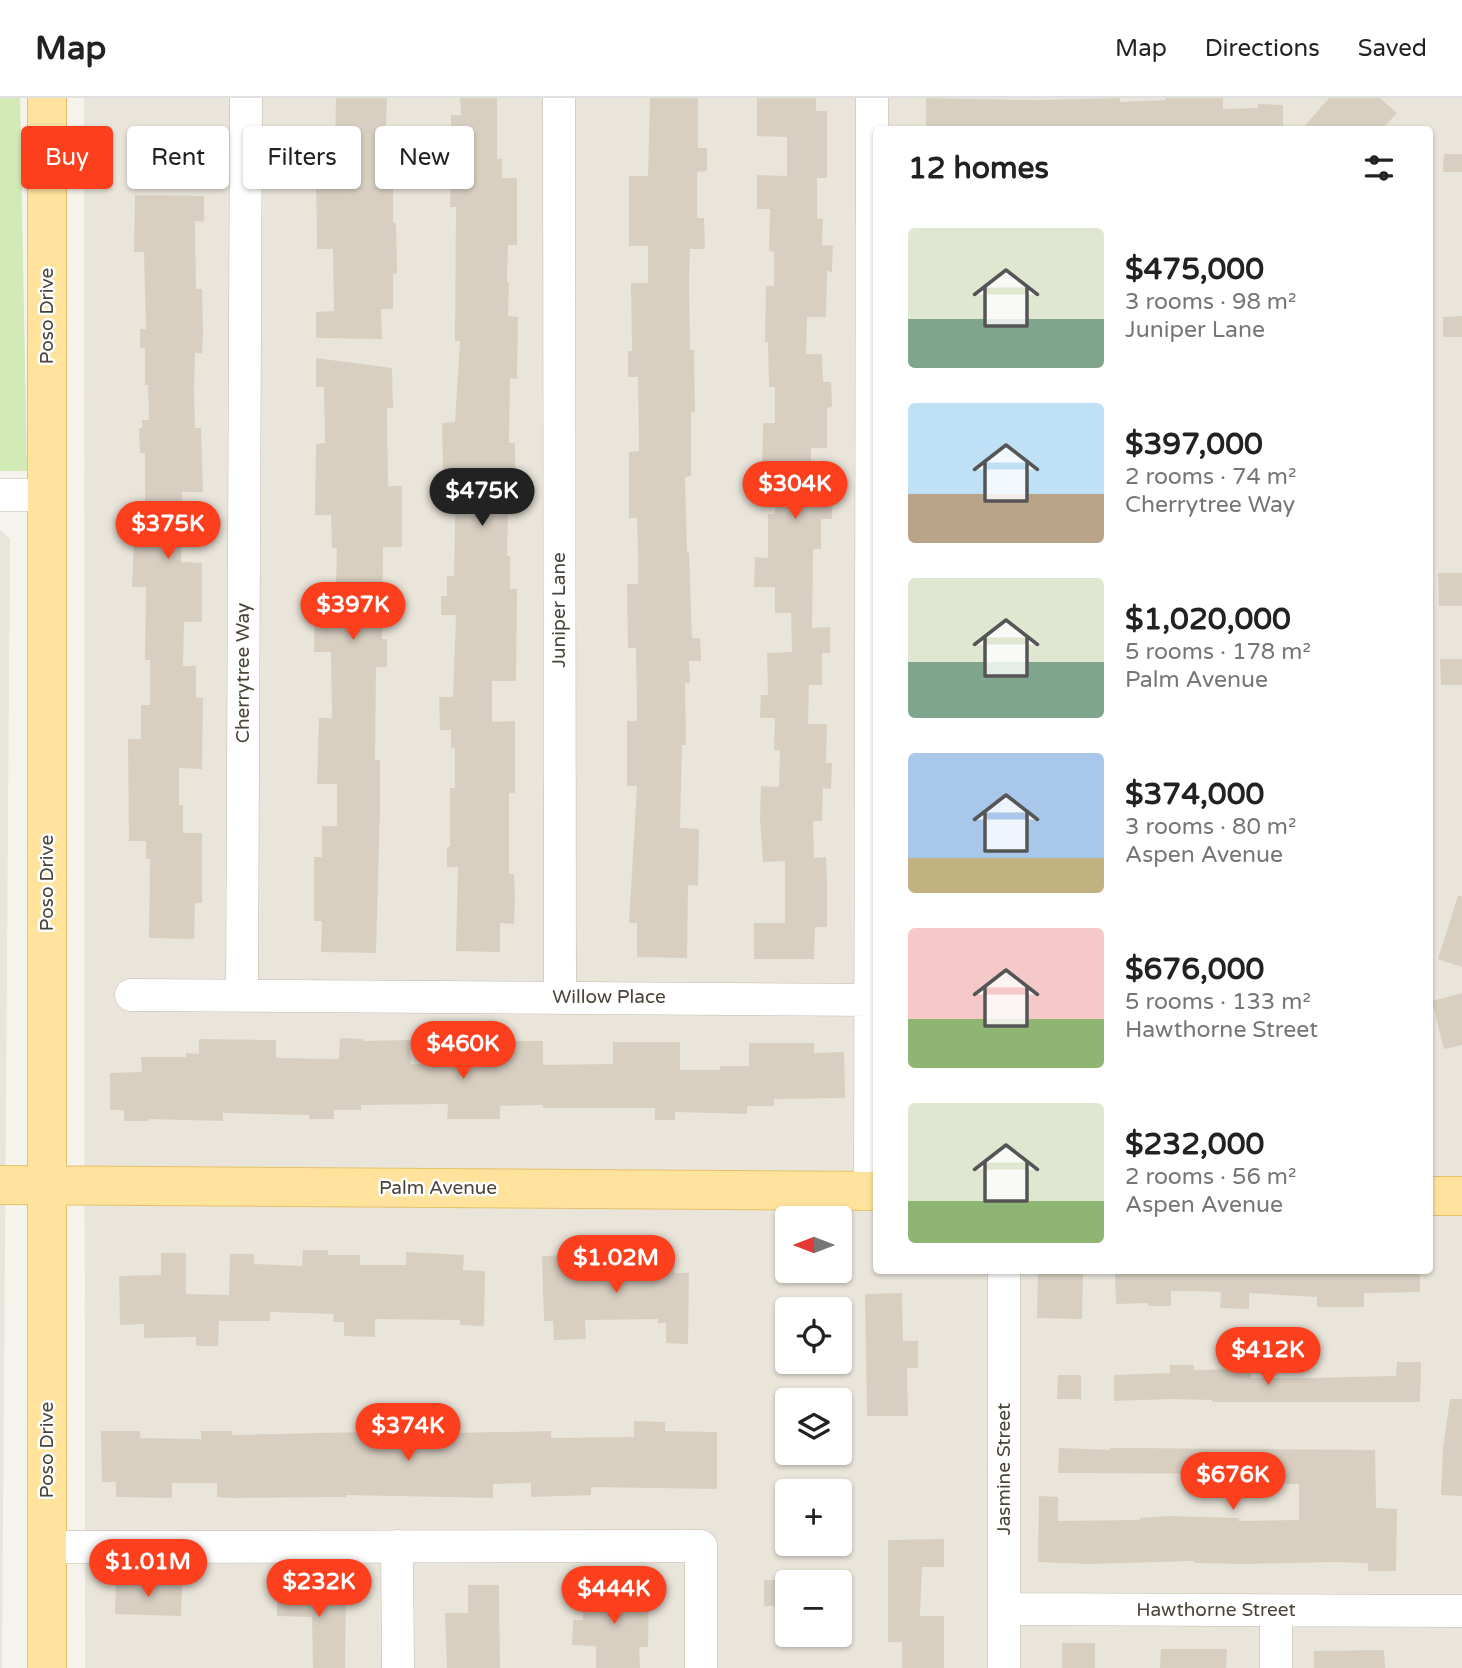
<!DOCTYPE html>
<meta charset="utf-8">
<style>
body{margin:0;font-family:"Varela Round",sans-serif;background:#f2f2f2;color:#222;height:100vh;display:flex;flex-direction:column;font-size:26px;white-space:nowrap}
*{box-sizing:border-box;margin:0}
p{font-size:23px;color:#767676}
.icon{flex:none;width:38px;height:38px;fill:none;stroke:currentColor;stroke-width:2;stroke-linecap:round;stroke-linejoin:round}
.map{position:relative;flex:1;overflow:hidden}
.side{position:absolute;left:873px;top:28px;width:560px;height:1148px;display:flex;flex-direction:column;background:#fff;border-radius:7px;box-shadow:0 2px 5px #0004}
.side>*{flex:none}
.top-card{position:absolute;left:21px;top:28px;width:665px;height:63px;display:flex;gap:14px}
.needle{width:46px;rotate:270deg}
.fabs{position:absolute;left:775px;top:1108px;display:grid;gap:14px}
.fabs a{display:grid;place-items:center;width:77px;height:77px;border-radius:7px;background:#fff;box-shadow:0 2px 5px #0004;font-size:35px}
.price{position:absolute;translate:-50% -60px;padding:0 16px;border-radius:24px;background:#fc3f1d;color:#fff;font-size:23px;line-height:46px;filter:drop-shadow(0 2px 4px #0008)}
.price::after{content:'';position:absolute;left:50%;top:42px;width:21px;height:16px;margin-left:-10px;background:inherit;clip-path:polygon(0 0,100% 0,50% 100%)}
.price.active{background:#222;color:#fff}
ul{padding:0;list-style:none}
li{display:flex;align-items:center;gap:21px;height:175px;padding:0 35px}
li span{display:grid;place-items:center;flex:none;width:196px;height:140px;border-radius:7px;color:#555}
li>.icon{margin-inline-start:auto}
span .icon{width:84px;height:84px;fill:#fffc;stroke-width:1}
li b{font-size:30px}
h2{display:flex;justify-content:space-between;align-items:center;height:84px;padding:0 35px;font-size:30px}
.pill{padding:0 24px;border-radius:7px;background:#fff;box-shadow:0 2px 5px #0004;font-size:24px;line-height:63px}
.pill.active{background:#fc3f1d;color:#fff}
header{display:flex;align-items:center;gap:42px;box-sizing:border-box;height:98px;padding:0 35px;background:#fff;border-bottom:2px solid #e0e0e0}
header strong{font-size:33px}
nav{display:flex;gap:38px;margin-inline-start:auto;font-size:24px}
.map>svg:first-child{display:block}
.residential{fill:#eae5da;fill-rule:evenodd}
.green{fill:#d2eab5}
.building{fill:#d8cfc1}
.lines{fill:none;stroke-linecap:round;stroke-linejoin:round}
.minor-casing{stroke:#c2bbae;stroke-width:33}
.major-casing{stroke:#e6c16a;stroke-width:40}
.minor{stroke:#fff;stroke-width:32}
.major{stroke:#ffe39c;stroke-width:38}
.labels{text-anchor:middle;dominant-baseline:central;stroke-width:5;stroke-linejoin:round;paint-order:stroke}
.street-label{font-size:19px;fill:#4b4439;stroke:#fff}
</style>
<header>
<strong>Map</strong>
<nav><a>Map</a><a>Directions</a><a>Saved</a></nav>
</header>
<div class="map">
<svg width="1462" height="1570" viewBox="0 0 1462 1570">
<rect width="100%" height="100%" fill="#f6f3ec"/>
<!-- residential -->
<path class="residential" d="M84 0H1462V1570H85ZM877 32H1430V1172H877ZM788 1120H840V1172H788ZM788 1211H840V1264H788ZM788 1302H840V1354H788ZM788 1393H840V1446H788ZM788 1484H840V1536H788Z
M0 432 10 441 2 1570H0Z"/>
<!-- green -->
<path class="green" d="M0 0H20L27 373H0Z"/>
<!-- building -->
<path class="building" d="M336 0H387L385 48H393V125H396L397 176H393V211H381L382 241 316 240V214L334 213 333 151H317L316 79H334Z
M460 0H497V61H502V80H517V147H508L507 184H509L508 218 518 219 517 281 510 280 509 345H515L516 415H508L507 458H510V491H517L516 583H492V624L515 623V695H509V776H514L515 798 514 826 500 825V854L456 853 458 769H447V749H450V690H455V650H451V632H440L439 599H453L456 517H441V498H447V478H454L456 371H443L442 325 455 324 460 243H455L456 109H450L451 72H440V49H451V17H461Z
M650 0H698V50H707V73L697 74V120H704L705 151H690L689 181 690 252H694L695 314H691V378L685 379 687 455H689L692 540H700L701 563H689L690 585H685L686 647H682L680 730 699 731 698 788 688 787 687 860 637 859V825H629L637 688H627V623H637L636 550H628L627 486H638V457L637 420H629V354L639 353 638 279H628V253H632L631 185H648V148H629V78H648Z
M757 0H816V13H827V80H817V120L823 121 822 147 833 148 832 174 827 173 826 219H807L806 256H822L823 284H831L832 309 827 310V350H811V393H832V421H821V451H813L812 530 830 529V555H822V587H809L808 626H827L826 665H832L831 691 823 690 822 723H813L814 760 826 759 827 785V829H815L814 861H754V825H785V763L763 764 760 722 761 688 779 689 780 652H774L775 620H760L761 597H768L767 555 792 554 791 515H775V489H754L755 459 768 460V416H775V378H762L763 325H775V289H769L768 244H765L766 188H774V154L769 153 770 111H757V77L787 78V39L757 38Z
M926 0 1037 2 1120 0V4L1166 2V0H1223V11L1258 10V6L1283 7V32H926Z
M1329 0H1380L1397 15 1381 32H1301Z
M1444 56H1462V74H1443Z
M135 97 204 98V124L195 123 196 191H202L203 235 202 255H195L194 291 195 330H201L203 394H182L181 464 202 465V524H184L183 568H196V600H203L202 671 179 670V707H183V735H202V805H195L194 841 149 840 150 761H146V743H129L128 641H141V607H150V562H145L146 489H132L135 411H145V355H140L139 330H142V322H149L148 287H145V250H140V231H146L144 154H134Z
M1462 218V239H1443V219Z
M316 260 392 270 393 310H387L388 388H402V449H383L382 541H387V569H376L375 662H380V710L376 855 321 854 322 823H314V759H322V728H337V686H317L319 620H332L331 554H314L315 485H336L337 450H332L331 417H315L316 346 325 345 324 289H316Z
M1438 475H1462V508H1439Z
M1440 561H1462V587H1441Z
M1458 798H1462V869L1438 861Z
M1462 895V947L1444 951 1432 903Z
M340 940 363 941V943L410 942 411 966 474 967V943H543V967L613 966V944H680V972H720V968H749V945H814V955L844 954 845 1000 774 1001V1008H747V1016L675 1014V1022H655V1010H543V1007L500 1008V1021H447L448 1006 361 1007V1012H334V1021H309V1017L223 1015V1023L149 1021V1023H124V1012H110V975L142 974 141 959H186V955L199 956V941L276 942V960L339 961Z
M303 1152H328V1157H360V1167H406V1154L464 1157 463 1172 485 1173 484 1228 460 1227V1222L375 1221V1239L344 1238V1224H333L334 1216 270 1214V1223H219L218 1248H196V1239L144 1240V1226L120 1227 119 1178 161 1177V1155H186V1196L229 1197 230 1156H254V1166L302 1168Z
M617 1155H641V1159L675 1160 674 1175H689L688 1246 666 1245V1225H658V1221L585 1222 586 1241 554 1242 553 1223H544L542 1158 568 1157 569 1172H589L617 1171Z
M1038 1172H1083L1082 1221 1037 1220Z
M1115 1172H1420V1194L1364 1195V1209H1317V1199L1249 1195V1211L1220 1210 1221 1194 1196 1193H1171V1208H1148V1205L1116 1206Z
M902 1195 903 1243H918V1270H907L908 1318H867L865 1196Z
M1397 1264H1421L1420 1304H1212V1302L1171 1301 1114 1303V1277L1170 1275V1267H1194V1272L1251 1271V1280H1308L1396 1278Z
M1058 1277H1081V1301H1057Z
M1450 1301H1462V1398L1441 1397 1443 1350Z
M634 1323 665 1324V1333L717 1334V1391L591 1389V1397L531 1399V1385L493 1386V1400L346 1397V1399L234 1400 217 1399V1385H172V1400L116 1399V1384H102L101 1333H140V1340L201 1341V1333H232V1337L410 1333V1326H455V1335L551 1333V1340L634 1339Z
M1059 1350 1110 1352V1350H1134L1375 1352 1376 1410 1397 1411 1396 1473H1368V1465L1333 1464 1244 1466 1194 1465V1463L1089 1466 1038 1464 1039 1398 1058 1399V1423L1140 1422V1420L1169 1418 1239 1420V1423L1299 1422V1386H1252V1376L1058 1375Z
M944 1441V1469H922L920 1518H944V1570H902V1544H888V1442Z
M764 1482H788V1508H764Z
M116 1484 182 1486 181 1518 115 1516Z
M277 1487 346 1489 345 1570H313L312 1519 277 1518Z
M468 1487H499L500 1570H447L445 1515H468Z
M584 1491 649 1493 648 1549H639L640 1570H596V1548L572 1547 573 1522H583Z
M1062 1545H1095V1570H1062Z
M1161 1551H1227L1226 1570H1160Z
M1384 1552 1385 1570H1314V1553Z"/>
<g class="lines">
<!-- minor casing -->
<g class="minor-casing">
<path id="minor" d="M559 0 560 899
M0 397H47
M131 897 877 902
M242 898 246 0
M870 1092 872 0
M397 1448 398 1570
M47 1449 701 1448V1570
M1004 1511 1462 1513
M1276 1513V1570
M1004 1570V1172"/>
</g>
<!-- major casing -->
<g class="major-casing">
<path id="major" d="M0 1087 877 1093
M1430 1098H1462
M47 1570V0"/>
</g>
<!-- minor -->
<use href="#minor" class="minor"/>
<!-- major -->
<use href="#major" class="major"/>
</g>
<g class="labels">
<!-- street labels -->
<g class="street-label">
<text transform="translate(47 218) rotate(-90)">Poso Drive</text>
<text transform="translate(559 512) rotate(-90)">Juniper Lane</text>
<text transform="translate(243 575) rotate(-90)">Cherrytree Way</text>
<text transform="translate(47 785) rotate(-90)">Poso Drive</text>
<text x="609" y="899">Willow Place</text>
<text x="438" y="1090">Palm Avenue</text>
<text transform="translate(47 1352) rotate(-90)">Poso Drive</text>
<text transform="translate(1004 1371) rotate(-90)">Jasmine Street</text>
<text x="1216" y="1512">Hawthorne Street</text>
</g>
</g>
</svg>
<div class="fabs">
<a><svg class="needle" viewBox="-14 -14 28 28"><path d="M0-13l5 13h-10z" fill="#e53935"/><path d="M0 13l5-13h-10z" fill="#767676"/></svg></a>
<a><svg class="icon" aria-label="locate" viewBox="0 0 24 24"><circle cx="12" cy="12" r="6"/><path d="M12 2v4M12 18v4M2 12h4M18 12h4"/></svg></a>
<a><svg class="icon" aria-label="layers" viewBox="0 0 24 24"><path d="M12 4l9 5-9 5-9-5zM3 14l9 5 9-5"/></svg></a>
<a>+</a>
<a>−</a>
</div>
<b class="price" style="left:795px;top:423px">$304K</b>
<b class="price active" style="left:482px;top:430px">$475K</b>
<b class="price" style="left:168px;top:463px">$375K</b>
<b class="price" style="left:353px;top:544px">$397K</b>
<b class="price" style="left:463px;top:983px">$460K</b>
<b class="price" style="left:616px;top:1197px">$1.02M</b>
<b class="price" style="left:1268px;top:1289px">$412K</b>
<b class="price" style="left:408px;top:1365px">$374K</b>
<b class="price" style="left:1233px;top:1414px">$676K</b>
<b class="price" style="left:148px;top:1501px">$1.01M</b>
<b class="price" style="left:319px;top:1521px">$232K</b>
<b class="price" style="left:614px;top:1528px">$444K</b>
<div class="top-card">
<a class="pill active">Buy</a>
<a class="pill">Rent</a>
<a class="pill">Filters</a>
<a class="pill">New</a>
</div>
<section class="side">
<h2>12 homes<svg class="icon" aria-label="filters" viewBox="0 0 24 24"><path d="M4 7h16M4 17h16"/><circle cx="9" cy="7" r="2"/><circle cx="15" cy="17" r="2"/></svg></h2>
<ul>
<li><span style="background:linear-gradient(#dfe7d0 65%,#7fa58c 0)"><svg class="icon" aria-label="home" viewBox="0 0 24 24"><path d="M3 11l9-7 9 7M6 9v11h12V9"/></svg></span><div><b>$475,000</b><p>3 rooms · 98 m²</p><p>Juniper Lane</p></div></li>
<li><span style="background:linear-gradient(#bfe0f5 65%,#b9a48a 0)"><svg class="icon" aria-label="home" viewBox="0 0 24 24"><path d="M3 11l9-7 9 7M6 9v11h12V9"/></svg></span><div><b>$397,000</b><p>2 rooms · 74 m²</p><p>Cherrytree Way</p></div></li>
<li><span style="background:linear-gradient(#dfe7d0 60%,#7fa58c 0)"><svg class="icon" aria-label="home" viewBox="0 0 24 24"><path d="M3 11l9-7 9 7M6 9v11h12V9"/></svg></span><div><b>$1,020,000</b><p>5 rooms · 178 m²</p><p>Palm Avenue</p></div></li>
<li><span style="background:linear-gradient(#a9c7e8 75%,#c2b280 0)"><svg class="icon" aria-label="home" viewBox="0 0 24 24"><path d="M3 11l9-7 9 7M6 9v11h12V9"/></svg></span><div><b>$374,000</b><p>3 rooms · 80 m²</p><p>Aspen Avenue</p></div></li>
<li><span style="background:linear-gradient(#f6c9c9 65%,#8fb573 0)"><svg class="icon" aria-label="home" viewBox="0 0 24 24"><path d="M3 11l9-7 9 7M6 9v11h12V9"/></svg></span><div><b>$676,000</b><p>5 rooms · 133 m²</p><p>Hawthorne Street</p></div></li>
<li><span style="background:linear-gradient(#dfe7d0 70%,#8fb573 0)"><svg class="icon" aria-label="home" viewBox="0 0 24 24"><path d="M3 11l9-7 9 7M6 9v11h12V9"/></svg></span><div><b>$232,000</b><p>2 rooms · 56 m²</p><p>Aspen Avenue</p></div></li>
</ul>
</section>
</div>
